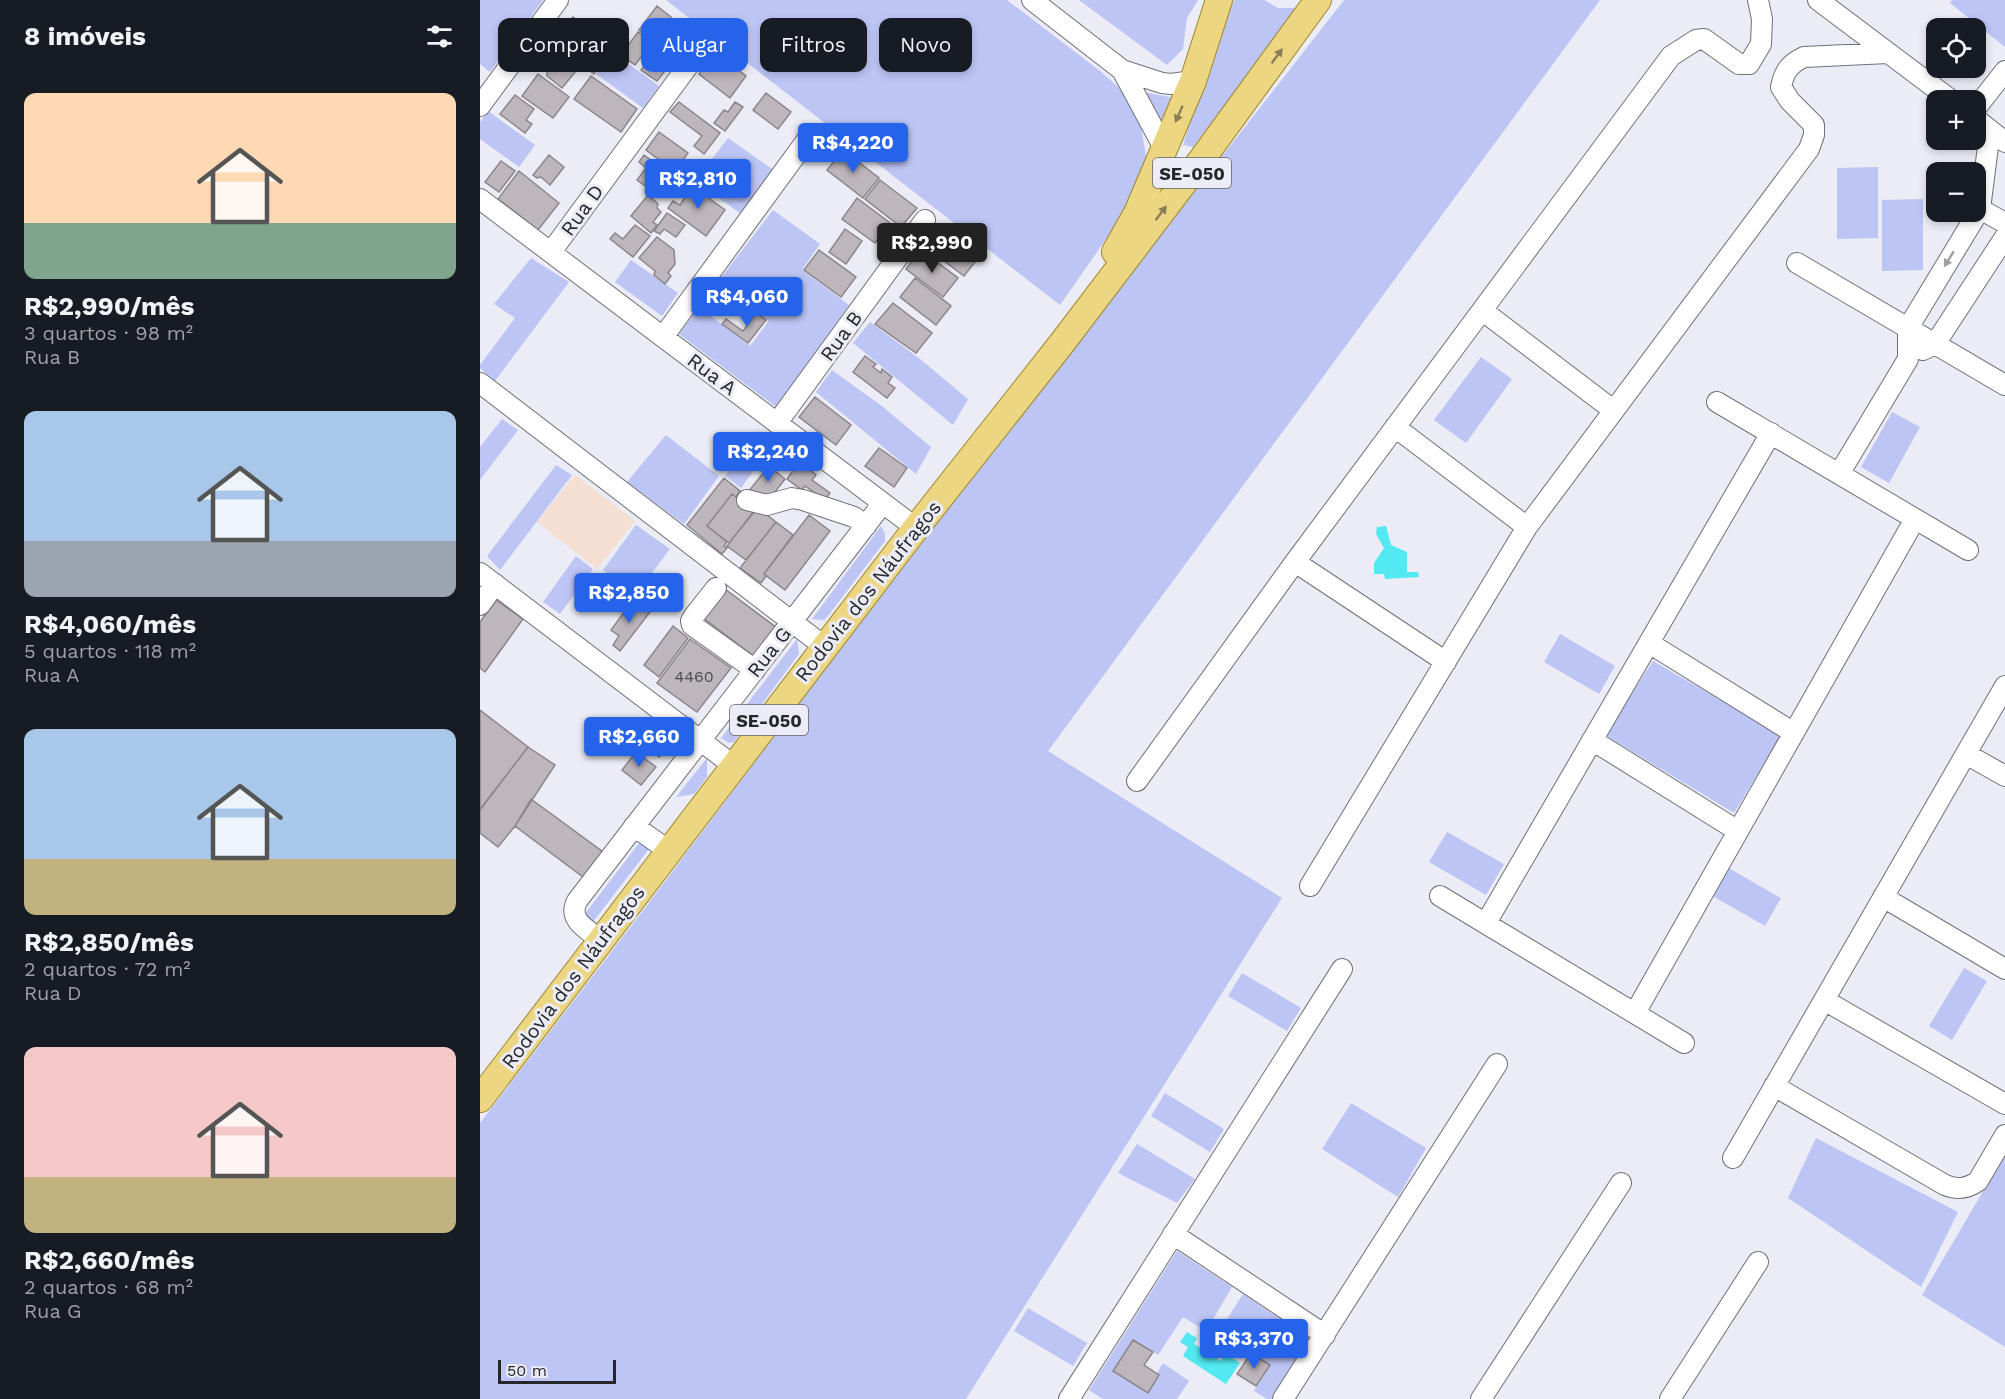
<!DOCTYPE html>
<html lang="pt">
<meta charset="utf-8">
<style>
body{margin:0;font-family:"Work Sans",sans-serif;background:#242831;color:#f1f3f6;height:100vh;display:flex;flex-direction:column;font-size:22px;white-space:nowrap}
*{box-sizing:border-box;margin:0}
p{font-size:20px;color:#9ea1a6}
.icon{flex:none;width:33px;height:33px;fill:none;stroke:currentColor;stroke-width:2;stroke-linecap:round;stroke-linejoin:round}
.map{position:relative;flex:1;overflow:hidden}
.drawer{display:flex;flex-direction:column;background:#171b24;width:480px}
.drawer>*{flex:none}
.guide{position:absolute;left:18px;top:18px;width:570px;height:54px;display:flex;gap:12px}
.buttons{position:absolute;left:1446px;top:18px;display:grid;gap:12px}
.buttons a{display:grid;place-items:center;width:60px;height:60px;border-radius:12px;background:#171b24;box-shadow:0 3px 9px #0003;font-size:30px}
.scale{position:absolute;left:18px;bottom:15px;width:118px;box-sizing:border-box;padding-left:6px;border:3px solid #26272a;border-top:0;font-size:16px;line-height:21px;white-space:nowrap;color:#26272a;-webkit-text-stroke:4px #ebecf5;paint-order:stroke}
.price{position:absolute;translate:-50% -51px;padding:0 14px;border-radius:6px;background:#2563eb;color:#fff;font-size:20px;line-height:39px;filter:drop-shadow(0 2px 3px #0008)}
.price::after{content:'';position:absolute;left:50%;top:36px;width:18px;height:14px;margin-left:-9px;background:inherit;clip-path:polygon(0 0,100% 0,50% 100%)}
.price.active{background:#222;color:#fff}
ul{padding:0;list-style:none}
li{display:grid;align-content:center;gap:12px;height:318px;padding:0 24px}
li span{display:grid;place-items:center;height:186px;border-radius:12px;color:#555}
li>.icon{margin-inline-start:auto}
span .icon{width:108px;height:108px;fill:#fffc;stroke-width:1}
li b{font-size:26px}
h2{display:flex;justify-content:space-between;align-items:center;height:72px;padding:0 24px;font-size:26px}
.tag{padding:0 21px;border-radius:12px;background:#171b24;box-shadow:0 3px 9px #0003;font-size:21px;line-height:54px}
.tag.active{background:#2563eb;color:#fff}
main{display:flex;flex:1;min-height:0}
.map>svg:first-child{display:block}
.education{fill:#f5ded2}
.green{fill:#bdc5f5}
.water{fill:#52e9f2}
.building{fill:#bdb6bc;stroke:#8c858a;stroke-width:1.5}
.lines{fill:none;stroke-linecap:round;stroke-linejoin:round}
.minor-casing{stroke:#6f7178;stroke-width:22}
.major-casing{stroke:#9e872c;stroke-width:28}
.minor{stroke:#fff;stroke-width:20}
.major{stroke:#ecd681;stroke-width:26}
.oneway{fill:#897e56}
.oneway2{fill:#9d9e9f}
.labels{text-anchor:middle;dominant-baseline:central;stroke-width:6;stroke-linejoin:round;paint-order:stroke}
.number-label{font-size:16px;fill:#4c4b4e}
.shield{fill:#ebecf5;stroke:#616267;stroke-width:1.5}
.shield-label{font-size:18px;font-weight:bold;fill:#26272a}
.street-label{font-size:20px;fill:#26272a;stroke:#ebecf5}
</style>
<main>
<section class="drawer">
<h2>8 imóveis<svg class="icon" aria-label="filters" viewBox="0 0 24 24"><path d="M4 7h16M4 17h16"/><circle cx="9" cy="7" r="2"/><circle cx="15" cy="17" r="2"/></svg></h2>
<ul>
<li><span style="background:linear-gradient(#ffd9b3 70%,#7fa58c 0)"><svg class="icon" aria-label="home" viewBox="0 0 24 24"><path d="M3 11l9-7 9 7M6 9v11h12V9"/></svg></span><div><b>R$2,990/mês</b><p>3 quartos · 98 m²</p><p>Rua B</p></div></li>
<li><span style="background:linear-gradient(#a9c7e8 70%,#9aa5b1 0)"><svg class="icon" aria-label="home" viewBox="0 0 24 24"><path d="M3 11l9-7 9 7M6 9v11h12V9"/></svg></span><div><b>R$4,060/mês</b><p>5 quartos · 118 m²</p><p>Rua A</p></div></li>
<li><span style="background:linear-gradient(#a9c7e8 70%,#c2b280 0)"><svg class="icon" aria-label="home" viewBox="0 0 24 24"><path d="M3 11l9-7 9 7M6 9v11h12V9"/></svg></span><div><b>R$2,850/mês</b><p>2 quartos · 72 m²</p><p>Rua D</p></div></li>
<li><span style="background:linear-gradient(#f6c9c9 70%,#c2b280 0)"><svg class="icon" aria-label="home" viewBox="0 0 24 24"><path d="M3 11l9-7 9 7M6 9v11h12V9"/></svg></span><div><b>R$2,660/mês</b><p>2 quartos · 68 m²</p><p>Rua G</p></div></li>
</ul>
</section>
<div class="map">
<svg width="1525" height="1399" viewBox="0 0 1525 1399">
<rect width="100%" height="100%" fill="#ebecf5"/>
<!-- education -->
<path class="education" d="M95 475 155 521 117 569 57 522Z"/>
<!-- green -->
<path class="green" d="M0 0H63L10 72 0 64Z
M186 0H527L620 71 645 93 661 126 666 156 665 169 647 209 580 305Z
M599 0H718L707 18 703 49 687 65Z
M754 0H784L798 8H818L713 147 703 145 729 64Z
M864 0H1120L568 751 802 898 486 1399H0V1123L162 912 428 559Z
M1472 0H1525V47L1470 3Z
M132 52 179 86 163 108 116 74Z
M663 92 695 98 684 132Z
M8 111 55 145 39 167 0 139V122Z
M248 138 295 171 264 216 215 181Z
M1398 167V238L1357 239V168Z
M1443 199V270L1402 271V200Z
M293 210 340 244 322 270 369 305 296 407 199 334 219 307 270 346 289 321 237 283Z
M51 258 89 282 15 381 0 368V365L35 318 14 304Z
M151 260 198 293 182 316 135 282Z
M390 322 440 359 488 399 473 425 373 343Z
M1001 357 1032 379 986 443 954 420Z
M352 370 403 407 451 447 436 474 336 392Z
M1412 412 1440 427 1409 483 1381 467Z
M22 419 38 430 0 480V447Z
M278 431 294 443 261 488 245 476Z
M186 435 239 476 204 524 147 482Z
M76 465 92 475 20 570 7 556Z
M156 525 190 549 156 594 123 570Z
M401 526 405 534V541L348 616 344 620 332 619Z
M96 556 113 569 80 614 63 602Z
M1080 634 1135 666 1119 694 1064 662Z
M317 639 319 654 254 742 249 743 241 738Z
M1173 661 1301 735 1254 813 1125 735Z
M227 758V777L214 794 196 797Z
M967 832 1024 864 1006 895 949 862Z
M159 843 169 849 113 922 104 915Z
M1245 866 1301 898 1285 926 1229 894Z
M1484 968 1507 981 1472 1040 1449 1026Z
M762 973 821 1008 807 1031 748 996Z
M685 1093 744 1129 730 1152 671 1116Z
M871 1103 946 1148 918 1197 842 1149Z
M1336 1138 1478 1212 1441 1287 1308 1198Z
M657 1144 715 1179 697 1203 638 1173Z
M1525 1154V1347L1442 1295Z
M697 1251 752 1287 726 1331 703 1317 678 1355 653 1340 634 1371 668 1393 679 1375 677 1373 683 1363 709 1381 697 1399H623L609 1390Z
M763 1294 828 1338 827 1344 792 1399H787L774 1391 790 1365 771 1353 772 1350 740 1330Z
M548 1308 607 1343 593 1366 534 1331Z"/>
<!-- water -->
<path class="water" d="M906 526 911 545 927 552V572H938L939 577 905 579 904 574H894V563L904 548 896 534 897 527Z
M707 1332 717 1338 714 1344 741 1361 746 1354 760 1363 746 1384 703 1356 708 1347 700 1342Z"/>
<!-- building -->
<path class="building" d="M177 6 191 17 190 20 208 34 194 53 159 30Z
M93 17 134 48 114 74 78 45 82 39 79 37 83 31 86 33 91 27 87 25Z
M158 32 196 57 177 81 161 70 170 58 164 53 155 65 141 55Z
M63 49 82 52 100 66 82 88 67 76V72L70 67 66 64 62 70 53 65 59 56 65 57Z
M235 52 266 76 250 98 219 74Z
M58 74 89 97 73 118 42 96Z
M111 76 157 109 141 132 94 99Z
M286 93 311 112 298 129 273 110Z
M35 95 54 109 46 120 52 124 45 133 20 114Z
M199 102 240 133 224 154 214 146 222 136 190 112Z
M255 102 263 107 245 131 234 123 244 110 248 112Z
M179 132 208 153 195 171 166 150Z
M363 150 399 178 383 198 347 170Z
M69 155 84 167 70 185 61 177 57 178 53 175Z
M164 155 188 173 181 184 187 189 181 197 157 180 166 168 159 162Z
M21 161 35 171 19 192 5 182Z
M39 171 79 203 58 230 18 199Z
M400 180 437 208 421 227 385 199Z
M209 184 245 210 226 236 188 208 193 201 200 205 208 193 204 191Z
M168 195 178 204 177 208 181 212 173 222 177 225 171 233 151 216Z
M377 198 410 223 395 243 362 219Z
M187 213 205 225 196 237 184 229 180 234 174 231Z
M155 225 170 236 153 257 130 239 135 233 143 239Z
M365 229 382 241 366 264 349 252Z
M463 229 499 257 484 276 447 248Z
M177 237 194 250 195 264 188 273 191 276 185 284 174 275 175 271 159 258Z
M339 250 376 277 361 297 324 270Z
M441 250 478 278 463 297 426 269Z
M435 278 471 306 456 325 420 297Z
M413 303 452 333 436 353 395 324Z
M276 313 286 320 268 343 242 324 246 319 263 331Z
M385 356 396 364 393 367 401 373 402 369 412 377 408 383 415 388 407 398 373 372Z
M335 397 371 425 356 445 319 417Z
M399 448 427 468 414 487 385 466Z
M319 462 336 475 332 480 350 493 345 500 325 486 322 490 307 479Z
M289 466 305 479 291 497 268 492Z
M244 478 260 491 256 497 252 494 227 526 247 542 244 546 247 548 242 554 207 525Z
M252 494 274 512 249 543 227 526Z
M277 507 296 522 266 560 247 546Z
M329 515 350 531 305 590 284 574Z
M296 522 313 535 284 574 286 576 281 583 260 568Z
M245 589 297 628 275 657 223 618Z
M16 600 43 619 5 672 0 668V622Z
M153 600 170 612 140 651 133 645 139 636 131 630Z
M193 626 208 638 179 677 164 665Z
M210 639 251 668 217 712 177 683Z
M0 710 48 747 1 808H0Z
M174 722 194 738 179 757 158 740Z
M48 747 75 765 35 826 18 847 0 833V810Z
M156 752 176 767 161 785 142 770Z
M51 799 123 852 103 877 35 826Z
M653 1340 673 1352 664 1365 679 1375 668 1393 633 1371Z
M771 1353 790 1365 776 1386 757 1374Z"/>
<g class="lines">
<!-- minor casing -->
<g class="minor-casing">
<path id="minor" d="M552 0 642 70 682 83 691 84 713 81
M1338 0 1471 100
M642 70 684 148
M0 106 78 0
M1496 108 1525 71
M1496 119 1525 142
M0 199 436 528
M1500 209 1525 223
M71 252 219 51
M1317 263 1525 385
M1003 311 1133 410
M183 337 329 137
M1443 350 1455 344 1525 237
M0 383 345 647
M1237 402 1488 550
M297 423 445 220
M915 427 1047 527
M1359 474 1428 359V328L1500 209 1510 131
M267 500 287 505 312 498 323 500 374 517 386 526
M815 562 966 662
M0 573 254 766
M236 588 214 616 211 621 212 625 275 670
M0 605 15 584
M1169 643 1314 733
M1112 740 1258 831
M1486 754 1525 776
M657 781 815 562 1191 56 1216 40 1224 39 1259 64H1269L1281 44 1282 19 1278 0
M154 826 189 851
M830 886 1047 527 1329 149 1334 135V125L1310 101 1301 87C1304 72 1309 64 1324 57L1408 53
M960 896 1204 1043
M1403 897 1525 969
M1006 923 1291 433
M121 940C108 930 87 920 97 901L403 503
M1344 1000 1525 1104
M1155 1013 1435 519
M1294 1086 1465 1185C1477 1190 1487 1189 1498 1181L1525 1135
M1253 1158 1525 686
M693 1234 845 1335
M589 1399 862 969
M803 1399 1017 1064
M1001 1399 1141 1183
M1190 1399 1278 1262"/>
</g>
<!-- major casing -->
<g class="major-casing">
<path id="major" d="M635 252 657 213 713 81 739 0
M0 1099 436 528 582 343 722 159 838 0"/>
</g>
<!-- minor -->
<use href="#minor" class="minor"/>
<!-- major -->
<use href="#major" class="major"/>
</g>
<!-- one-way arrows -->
<defs><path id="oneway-solid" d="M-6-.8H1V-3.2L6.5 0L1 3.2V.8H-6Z" transform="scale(1.5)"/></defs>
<g class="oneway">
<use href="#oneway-solid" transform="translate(797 56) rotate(-54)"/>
<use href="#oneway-solid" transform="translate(699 114) rotate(114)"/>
<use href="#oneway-solid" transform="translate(681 213) rotate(-53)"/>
</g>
<use class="oneway2" href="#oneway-solid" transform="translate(1469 259) rotate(122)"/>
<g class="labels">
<!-- number labels -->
<g class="number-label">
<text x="214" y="676">4460</text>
</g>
<!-- shield labels -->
<g class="shield">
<rect x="673" y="158" width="78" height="30" rx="4.5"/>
<rect x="250" y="705" width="78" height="30" rx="4.5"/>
</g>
<g class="shield-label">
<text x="712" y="173">SE-050</text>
<text x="289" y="720">SE-050</text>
</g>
<!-- street labels -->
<g class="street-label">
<text transform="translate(102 210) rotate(-54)">Rua D</text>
<text transform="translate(361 336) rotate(-54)">Rua B</text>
<text transform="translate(232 374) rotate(37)">Rua A</text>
<text transform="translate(388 591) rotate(-52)">Rodovia dos Náufragos</text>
<text transform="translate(289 652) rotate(-52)">Rua G</text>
<text transform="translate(93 977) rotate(-53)">Rodovia dos Náufragos</text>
</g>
</g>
</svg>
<div class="buttons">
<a><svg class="icon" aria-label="locate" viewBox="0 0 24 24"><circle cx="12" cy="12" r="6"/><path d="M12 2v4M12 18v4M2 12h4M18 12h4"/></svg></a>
<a>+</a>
<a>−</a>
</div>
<div class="scale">50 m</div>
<b class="price" style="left:373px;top:174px">R$4,220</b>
<b class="price" style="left:218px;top:210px">R$2,810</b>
<b class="price active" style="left:452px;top:274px">R$2,990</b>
<b class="price" style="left:267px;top:328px">R$4,060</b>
<b class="price" style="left:288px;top:483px">R$2,240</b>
<b class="price" style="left:149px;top:624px">R$2,850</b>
<b class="price" style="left:159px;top:768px">R$2,660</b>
<b class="price" style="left:774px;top:1370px">R$3,370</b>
<div class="guide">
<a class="tag">Comprar</a>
<a class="tag active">Alugar</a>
<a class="tag">Filtros</a>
<a class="tag">Novo</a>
</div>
</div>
</main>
